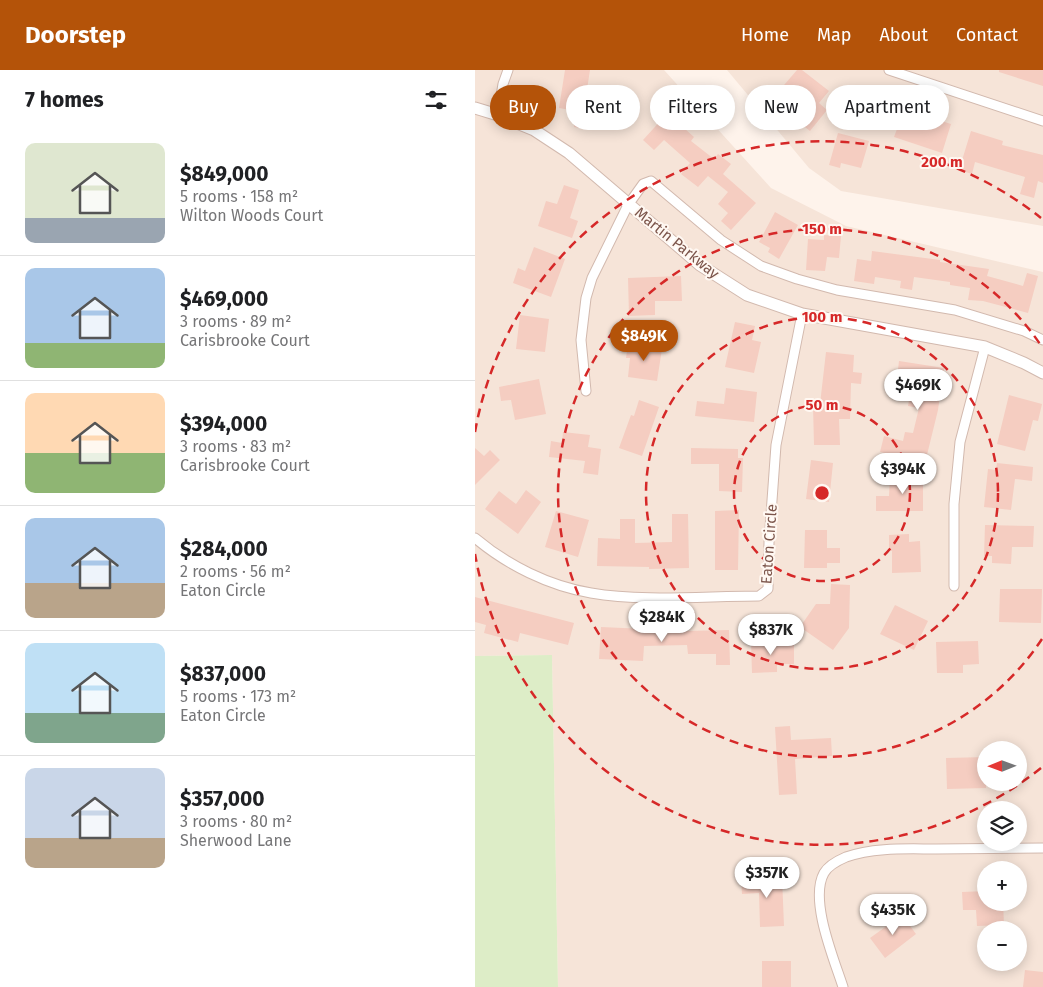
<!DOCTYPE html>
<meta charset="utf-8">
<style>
body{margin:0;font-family:"Fira Sans",sans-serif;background:#f6f6f6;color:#202124;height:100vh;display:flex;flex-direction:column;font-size:19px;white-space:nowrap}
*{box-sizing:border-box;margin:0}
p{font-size:16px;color:#757577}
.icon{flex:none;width:28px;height:28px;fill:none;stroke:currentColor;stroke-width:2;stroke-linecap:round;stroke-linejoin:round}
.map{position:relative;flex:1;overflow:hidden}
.drawer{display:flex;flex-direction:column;background:#fff;width:475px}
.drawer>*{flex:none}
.top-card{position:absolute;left:15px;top:15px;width:475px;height:45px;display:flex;gap:10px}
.needle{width:32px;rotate:269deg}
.fabs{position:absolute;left:502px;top:671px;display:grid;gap:10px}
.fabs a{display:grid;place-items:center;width:50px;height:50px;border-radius:50%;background:#fff;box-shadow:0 2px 12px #0003;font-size:25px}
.price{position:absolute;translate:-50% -42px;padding:0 11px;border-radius:18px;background:#fff;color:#222;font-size:16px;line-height:32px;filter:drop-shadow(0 1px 2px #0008)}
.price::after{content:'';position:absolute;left:50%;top:30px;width:15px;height:11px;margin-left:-8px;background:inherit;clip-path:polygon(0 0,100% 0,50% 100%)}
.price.active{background:#b45309;color:#fff}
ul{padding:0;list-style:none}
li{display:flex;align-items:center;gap:15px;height:125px;padding:0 25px}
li+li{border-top:1px solid #e0e0e0}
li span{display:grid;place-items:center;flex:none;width:140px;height:100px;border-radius:10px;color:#555}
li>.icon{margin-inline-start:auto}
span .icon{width:60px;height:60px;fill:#fffc;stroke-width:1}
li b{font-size:21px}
h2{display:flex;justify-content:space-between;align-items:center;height:60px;padding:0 25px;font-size:21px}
.pill{padding:0 18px;border-radius:22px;background:#fff;box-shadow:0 2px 12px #0003;font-size:18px;line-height:45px}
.pill.active{background:#b45309;color:#fff}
header{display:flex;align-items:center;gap:30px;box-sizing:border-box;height:70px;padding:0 25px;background:#b45309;color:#fff}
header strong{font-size:24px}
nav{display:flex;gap:28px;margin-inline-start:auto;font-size:18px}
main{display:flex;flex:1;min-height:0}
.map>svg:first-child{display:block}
.residential{fill:#f6e4d8;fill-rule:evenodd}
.green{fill:#ddedc7}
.building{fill:#f5cdc1}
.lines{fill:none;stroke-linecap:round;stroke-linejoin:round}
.minor-casing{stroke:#d2b9ae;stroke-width:11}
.tertiary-casing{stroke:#d2b9ae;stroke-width:13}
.minor{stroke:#fff;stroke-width:9}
.tertiary{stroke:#fff;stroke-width:11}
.ring{fill:none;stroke:#d62828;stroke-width:2.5;stroke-dasharray:9 6}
.labels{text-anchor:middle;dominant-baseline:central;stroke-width:4;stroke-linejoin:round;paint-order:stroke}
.street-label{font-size:15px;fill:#7c554b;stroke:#fff8f2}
.centre{fill:#d62828;stroke:#fff8f2;stroke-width:2.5}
.ring-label{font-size:15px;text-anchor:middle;font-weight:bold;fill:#d62828;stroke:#fff8f2;stroke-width:4;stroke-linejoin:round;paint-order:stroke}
</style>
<header>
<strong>Doorstep</strong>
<nav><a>Home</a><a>Map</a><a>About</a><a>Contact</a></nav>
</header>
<main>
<section class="drawer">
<h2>7 homes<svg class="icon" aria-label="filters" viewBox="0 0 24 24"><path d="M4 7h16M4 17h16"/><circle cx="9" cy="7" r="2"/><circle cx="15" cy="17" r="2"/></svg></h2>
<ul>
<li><span style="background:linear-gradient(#dfe7d0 75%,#9aa5b1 0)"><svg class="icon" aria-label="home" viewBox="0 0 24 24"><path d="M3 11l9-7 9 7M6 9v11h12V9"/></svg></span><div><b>$849,000</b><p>5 rooms · 158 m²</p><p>Wilton Woods Court</p></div></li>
<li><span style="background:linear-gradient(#a9c7e8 75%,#8fb573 0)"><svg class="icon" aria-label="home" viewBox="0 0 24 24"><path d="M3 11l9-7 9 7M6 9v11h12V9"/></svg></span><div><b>$469,000</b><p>3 rooms · 89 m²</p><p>Carisbrooke Court</p></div></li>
<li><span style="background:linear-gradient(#ffd9b3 60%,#8fb573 0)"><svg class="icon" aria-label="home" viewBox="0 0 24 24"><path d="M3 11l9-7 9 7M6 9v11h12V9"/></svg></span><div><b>$394,000</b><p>3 rooms · 83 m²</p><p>Carisbrooke Court</p></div></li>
<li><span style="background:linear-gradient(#a9c7e8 65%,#b9a48a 0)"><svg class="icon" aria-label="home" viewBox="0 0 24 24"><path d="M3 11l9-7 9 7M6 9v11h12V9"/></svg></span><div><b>$284,000</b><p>2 rooms · 56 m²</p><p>Eaton Circle</p></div></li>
<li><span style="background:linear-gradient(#bfe0f5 70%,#7fa58c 0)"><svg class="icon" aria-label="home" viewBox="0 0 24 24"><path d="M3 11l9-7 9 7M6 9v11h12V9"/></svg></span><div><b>$837,000</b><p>5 rooms · 173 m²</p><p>Eaton Circle</p></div></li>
<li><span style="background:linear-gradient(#c9d6e8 70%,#b9a48a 0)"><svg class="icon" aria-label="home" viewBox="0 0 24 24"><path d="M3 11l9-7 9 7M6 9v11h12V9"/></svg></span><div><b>$357,000</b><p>3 rooms · 80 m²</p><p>Sherwood Lane</p></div></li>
</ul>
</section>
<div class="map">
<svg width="568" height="917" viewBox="0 0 568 917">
<rect width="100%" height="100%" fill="#fef3eb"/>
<!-- residential -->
<path class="residential" d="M0 0H189L296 118 371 156 568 202V917H83L77 585 0 586ZM511 680H544V712H511ZM511 740H544V772H511ZM511 800H544V832H511ZM511 860H544V892H511Z
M252 0H568V156L366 121 334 98Z"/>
<!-- green -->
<path class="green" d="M77 585 83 917H0V586Z"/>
<!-- building -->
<path class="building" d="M90 0H115L111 26 121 28 116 60 99 57 101 41 84 38Z
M322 0H327L354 21 344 33 352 40 335 61 321 50 327 42 303 22Z
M524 0H568V16L524 2Z
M199 36 206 43 200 50 219 67 216 71 239 89 243 84 256 94 248 104 281 133 256 160 246 151 253 143 243 134 253 122 233 106 223 117 206 104 215 93 189 70 179 80 168 70Z
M434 41 476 54 467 83 419 67 425 51 430 53Z
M496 61 528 71 527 75 568 85V113L563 111 559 128 545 124 550 107 500 92 497 104 484 100Z
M363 63 394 71 386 98 366 93 365 98 354 95Z
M89 115 104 120 95 148 103 151 97 168 63 156 71 131 82 134Z
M300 142 323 155 304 189 293 182 295 178 284 172Z
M349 165 366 166 364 188 352 187 350 201 331 200 333 169 349 170Z
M59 177 90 189 76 227 38 213 43 198 50 201Z
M397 181 465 190V192L514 199 512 206 548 216 552 203 563 206 553 243 508 231 493 230 495 218 475 215V212L439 207 437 220 425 218 426 211 400 207 399 214 379 211 382 189 396 191Z
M206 206 207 231H180V245L154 246 153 208Z
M45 245 74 249 70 282 41 279Z
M260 252 280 256 277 270 286 272 279 303 250 297Z
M153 274 187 279 182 311 153 307 155 288H151Z
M351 282 379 285 378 302 387 303 386 314 376 313 375 349H364L365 375H339L338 335 345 334Z
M424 291 469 298 463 340 450 393 405 382 409 366 428 371 430 362 438 363 444 338 433 336 437 311 422 308Z
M64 309 71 344 40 350 36 330 26 331 24 317Z
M251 318 282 322 279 352 220 346 222 331 249 334Z
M534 325 567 334 563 351 558 350 550 381 522 374Z
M164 330 184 337 167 386 144 378 156 345 159 346Z
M88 362 115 365 113 377 126 379 123 405 108 403 110 391 74 387 76 371 87 373Z
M0 378 9 386 15 380 25 390 0 415Z
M216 378 263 379V388H268L267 422 244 421V394H216Z
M336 390 358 393 354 432 331 429Z
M522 393 558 397 557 411 540 409 536 440 509 437 513 399 521 400Z
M415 406H448V441H401V426H414Z
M51 420 66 432 43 464 10 439 24 421 41 434Z
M264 440 263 500H240V441Z
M81 441 114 450 103 487 70 477Z
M197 444H213L214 498 174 499V497L122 496 123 468 145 469V449H160V473L197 472Z
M510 455 559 456 558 477H537L536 494 517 493V486H509Z
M330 460H352V478H365V493H352V498H329Z
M434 464V472L445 471 446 502 417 503V481H414V465Z
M356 514 375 515 374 558 358 580 325 557 341 534H355Z
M525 519H567L566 553 524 552Z
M0 527 99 553 93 575 45 563 43 572 9 563 11 555 0 552Z
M420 535 453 551 439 580 405 564Z
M126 557 170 559V562L254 560 255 595H241V584H213L212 575 169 576 168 591 124 589Z
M319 571V594H302V602L277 603 276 572Z
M503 571 504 594 488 595V603H462L461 572Z
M315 656 316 670 356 668 357 686 320 689 322 724 304 725 300 657Z
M511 687V718L472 719 471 688Z
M307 807 309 856 285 857 284 823 267 824 266 809Z
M511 821V832H528L529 855 502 856 501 840H488L487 822Z
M427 845 441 864 410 888 395 868Z
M287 891H316V917H287Z
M550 900 568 902V917H548Z"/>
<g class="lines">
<!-- minor casing -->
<g class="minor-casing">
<path id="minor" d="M414 0 568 51
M23 45 28 14 33 0
M111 321 106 270 111 228 117 208 153 135 168 114 176 111 246 170 286 196 322 209 362 220 480 240 549 261 568 270
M0 468C32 495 74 516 116 523 168 532 230 526 284 526L293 519 294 472 301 375 327 244
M479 516V434L485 372 510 277
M368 917C359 889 334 830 349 803 353 796 364 790 371 787 399 777 432 779 461 779 497 779 532 778 568 778"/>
</g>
<!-- tertiary casing -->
<g class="tertiary-casing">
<path id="tertiary" d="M0 38 23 45 59 60 94 83 225 195 272 225 327 244 510 277 549 293 568 303"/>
</g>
<!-- minor -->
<use href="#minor" class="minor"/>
<!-- tertiary -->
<use href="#tertiary" class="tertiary"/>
</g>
<!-- distance rings -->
<g class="ring">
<circle cx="347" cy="423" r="88"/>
<circle cx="347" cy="423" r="176"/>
<path d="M567 569A264 264 0 1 1 567 277"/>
<path d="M566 698A352 352 0 0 1 0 484M0 362A352 352 0 0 1 566 148"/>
</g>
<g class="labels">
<!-- street labels -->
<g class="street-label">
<text transform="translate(202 173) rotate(39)">Martin Parkway</text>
<text transform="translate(294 474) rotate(-86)">Eaton Circle</text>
</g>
</g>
<circle cx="347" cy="423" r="8" class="centre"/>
<g class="ring-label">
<text x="467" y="97">200 m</text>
<text x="347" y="164">150 m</text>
<text x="347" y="252">100 m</text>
<text x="347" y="340">50 m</text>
</g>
</svg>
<div class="fabs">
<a><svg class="needle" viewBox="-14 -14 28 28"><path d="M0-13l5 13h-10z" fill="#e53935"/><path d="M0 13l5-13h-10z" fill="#757577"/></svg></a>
<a><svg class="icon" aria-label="layers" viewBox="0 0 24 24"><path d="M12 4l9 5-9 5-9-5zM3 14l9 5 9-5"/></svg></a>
<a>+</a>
<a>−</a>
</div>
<b class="price active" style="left:169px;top:292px">$849K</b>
<b class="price" style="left:443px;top:341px">$469K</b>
<b class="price" style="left:428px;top:425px">$394K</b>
<b class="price" style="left:187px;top:573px">$284K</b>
<b class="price" style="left:296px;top:586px">$837K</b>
<b class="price" style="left:292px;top:829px">$357K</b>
<b class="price" style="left:418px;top:866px">$435K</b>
<div class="top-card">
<a class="pill active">Buy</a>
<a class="pill">Rent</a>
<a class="pill">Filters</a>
<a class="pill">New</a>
<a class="pill">Apartment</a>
</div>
</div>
</main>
